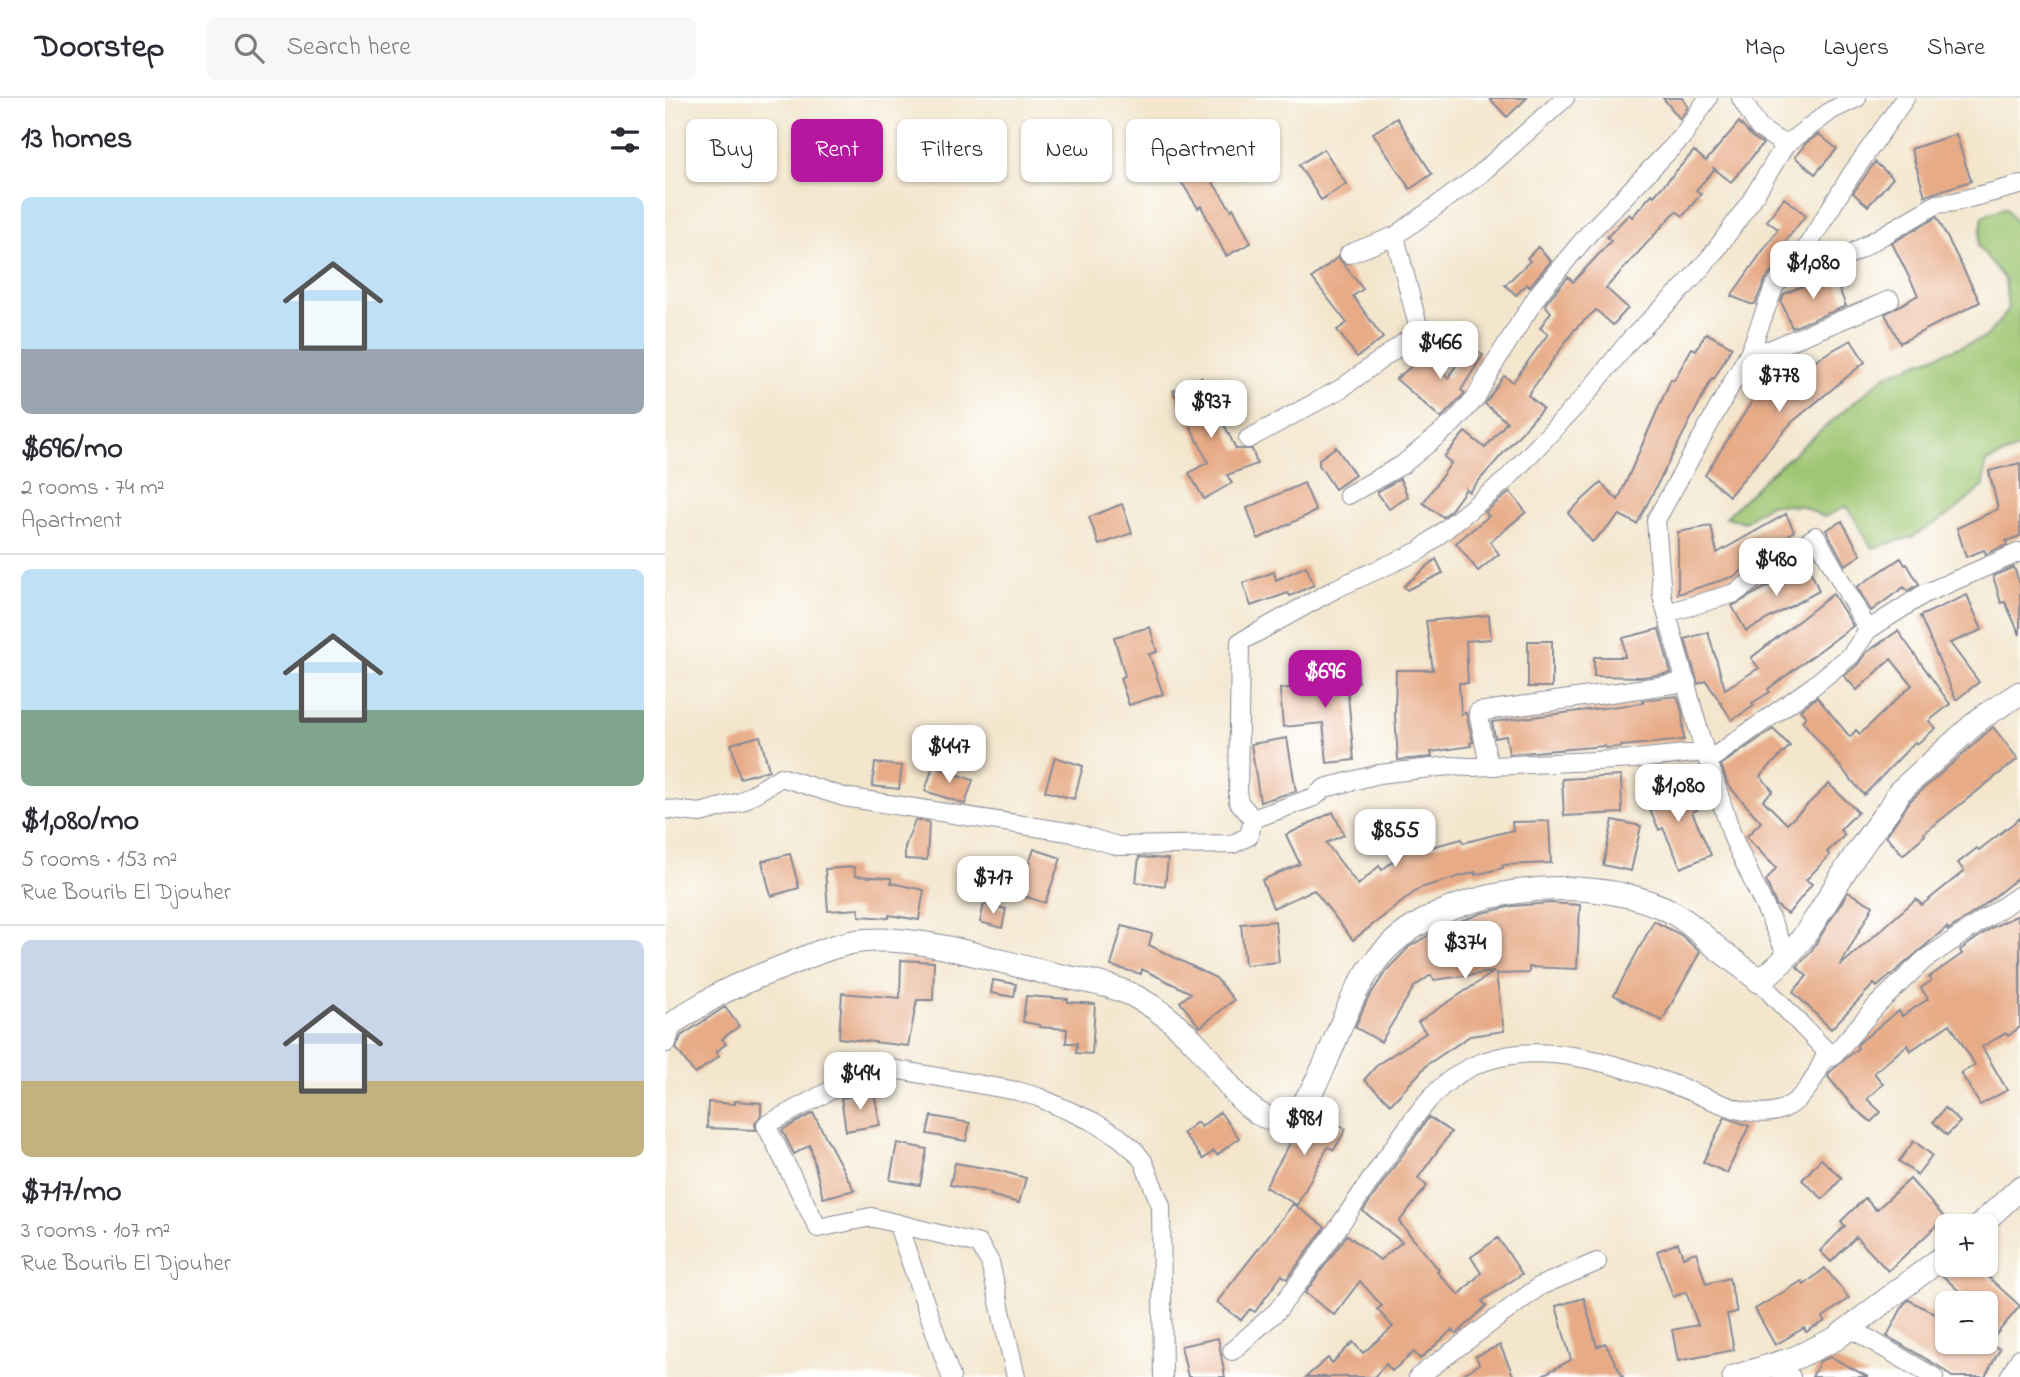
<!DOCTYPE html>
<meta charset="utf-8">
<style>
body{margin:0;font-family:"Indie Flower",sans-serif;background:#f7f7f7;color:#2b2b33;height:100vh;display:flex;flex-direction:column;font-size:26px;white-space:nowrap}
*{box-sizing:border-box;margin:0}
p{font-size:23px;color:#7c7c81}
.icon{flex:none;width:38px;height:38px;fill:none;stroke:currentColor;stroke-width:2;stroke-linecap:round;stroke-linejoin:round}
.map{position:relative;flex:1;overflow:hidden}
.sheet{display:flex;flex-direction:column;background:#fff;width:665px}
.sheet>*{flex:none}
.hud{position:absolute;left:21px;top:21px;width:665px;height:63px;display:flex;gap:14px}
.buttons{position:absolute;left:1270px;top:1116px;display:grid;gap:14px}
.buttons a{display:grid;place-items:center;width:63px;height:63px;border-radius:10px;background:#fff;box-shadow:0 2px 5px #0004;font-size:35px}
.price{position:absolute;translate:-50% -60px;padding:0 16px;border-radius:14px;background:#fff;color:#222;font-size:23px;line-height:46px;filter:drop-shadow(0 2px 4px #0008)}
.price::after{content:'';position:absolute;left:50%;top:42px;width:21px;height:16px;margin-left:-10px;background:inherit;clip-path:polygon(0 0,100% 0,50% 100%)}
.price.active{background:#b5179e;color:#fff}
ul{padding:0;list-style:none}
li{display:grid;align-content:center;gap:14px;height:371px;padding:0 21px}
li+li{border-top:2px solid #e1e1e2}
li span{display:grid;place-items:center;height:217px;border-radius:10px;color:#555}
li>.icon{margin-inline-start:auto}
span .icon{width:126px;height:126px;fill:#fffc;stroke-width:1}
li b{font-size:30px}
h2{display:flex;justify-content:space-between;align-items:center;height:84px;padding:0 21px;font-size:30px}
.tag{padding:0 24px;border-radius:10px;background:#fff;box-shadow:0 2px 5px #0004;font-size:24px;line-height:63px}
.tag.active{background:#b5179e;color:#fff}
header{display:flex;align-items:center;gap:42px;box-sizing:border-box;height:98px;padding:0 35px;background:#fff;border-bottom:2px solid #e1e1e2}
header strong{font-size:33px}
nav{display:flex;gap:38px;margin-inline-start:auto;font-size:24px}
.search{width:490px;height:63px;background:#f7f7f7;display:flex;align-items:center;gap:18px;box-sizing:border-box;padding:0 24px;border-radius:10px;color:#7c7c81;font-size:26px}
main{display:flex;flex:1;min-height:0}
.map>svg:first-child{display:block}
.green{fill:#9fc672;stroke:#5d7a68;stroke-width:2}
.building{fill:#e7ab87}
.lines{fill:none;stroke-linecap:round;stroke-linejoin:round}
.minor-casing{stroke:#878a96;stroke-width:20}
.major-casing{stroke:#878a96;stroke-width:25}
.minor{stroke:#fff;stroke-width:18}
.major{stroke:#fff;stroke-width:23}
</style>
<header>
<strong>Doorstep</strong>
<div class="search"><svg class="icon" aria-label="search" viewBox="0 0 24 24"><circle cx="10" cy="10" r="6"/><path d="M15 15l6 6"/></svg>Search here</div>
<nav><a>Map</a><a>Layers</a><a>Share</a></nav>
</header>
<main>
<section class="sheet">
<h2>13 homes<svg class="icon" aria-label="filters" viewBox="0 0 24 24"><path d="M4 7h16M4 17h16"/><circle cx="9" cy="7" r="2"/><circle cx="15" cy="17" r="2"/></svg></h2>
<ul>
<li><span style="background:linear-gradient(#bfe0f5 70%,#9aa5b1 0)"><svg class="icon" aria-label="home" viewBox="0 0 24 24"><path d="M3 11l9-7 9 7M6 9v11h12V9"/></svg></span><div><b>$696/mo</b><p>2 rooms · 74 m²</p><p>Apartment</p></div></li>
<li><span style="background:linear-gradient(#bfe0f5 65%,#7fa58c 0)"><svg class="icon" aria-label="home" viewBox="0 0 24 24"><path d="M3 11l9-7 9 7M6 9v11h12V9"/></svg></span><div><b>$1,080/mo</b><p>5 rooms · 153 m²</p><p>Rue Bourib El Djouher</p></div></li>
<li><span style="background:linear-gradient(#c9d6e8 65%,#c2b280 0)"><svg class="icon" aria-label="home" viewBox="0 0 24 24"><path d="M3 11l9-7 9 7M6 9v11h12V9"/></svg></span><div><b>$717/mo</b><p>3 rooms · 107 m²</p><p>Rue Bourib El Djouher</p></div></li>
</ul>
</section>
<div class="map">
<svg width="1355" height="1279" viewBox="0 0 1355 1279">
<rect width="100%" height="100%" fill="#fff"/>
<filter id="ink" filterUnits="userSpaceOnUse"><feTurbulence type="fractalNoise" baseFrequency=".0143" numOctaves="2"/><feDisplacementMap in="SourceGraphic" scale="14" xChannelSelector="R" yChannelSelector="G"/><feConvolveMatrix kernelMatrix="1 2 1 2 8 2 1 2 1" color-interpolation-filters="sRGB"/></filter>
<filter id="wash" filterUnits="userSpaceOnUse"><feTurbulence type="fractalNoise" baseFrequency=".00686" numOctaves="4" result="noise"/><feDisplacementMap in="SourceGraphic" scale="28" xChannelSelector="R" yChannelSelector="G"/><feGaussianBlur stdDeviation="1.57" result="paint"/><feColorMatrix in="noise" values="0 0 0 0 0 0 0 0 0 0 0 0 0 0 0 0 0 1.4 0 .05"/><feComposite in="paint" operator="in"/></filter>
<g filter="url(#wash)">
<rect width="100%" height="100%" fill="#f3e6cd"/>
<!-- green -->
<path class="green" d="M1341 109 1355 132V350L1321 364 1319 388 1288 414 1247 439 1207 450 1182 408 1159 419 1136 408 1104 406 1080 424 1061 419 1099 381 1221 277 1321 239 1343 213 1340 181 1313 148 1318 118Z"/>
<g id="blocks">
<!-- building -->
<path class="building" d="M824 0H862L842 19Z
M998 0H1017L1023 9 1015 21Z
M732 20 767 76 745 91 708 35Z
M1074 24 1087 39 1098 46 1066 84 1047 69 1050 71 1031 92 1036 96 1018 118 1011 113 941 190 963 210 948 227 931 212 910 231 863 297 878 310 804 394 801 391 786 412 778 419 758 405 786 365 779 359 800 334 820 350 842 324 820 306 839 278 848 284 883 236 875 230 886 214 880 207 883 202 903 179 908 184 946 143 942 139 964 116 967 119 987 96 989 98 1029 53 1041 63Z
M1154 36 1172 51 1150 76 1130 59 1141 45Z
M1291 36 1306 83 1260 98 1246 51Z
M659 51 681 86 656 102 634 67Z
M534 63 566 112 568 110 586 145 561 158 536 108 533 110 512 77Z
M1210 64 1228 80 1203 108 1188 95Z
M1119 100 1141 117 1117 148 1125 153 1100 182 1090 206H1085L1066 198 1113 131 1102 123Z
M1272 119 1315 204 1235 245 1220 216 1253 197 1227 145Z
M873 149 886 163 864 189 862 186 851 197 840 187 865 163 862 160Z
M673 159 698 191 688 198 718 240 692 259 672 232 682 225 647 180Z
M1161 178H1169L1181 208 1127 230 1116 203 1119 196Z
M1041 235 1067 249 1049 281 1047 280 972 426 955 417 927 444 903 415 936 385 953 402 1006 281 1009 282 1027 250 1031 252Z
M1186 242 1200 264 1126 325 1064 398 1040 377 1093 294Z
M803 248 818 257 796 292 800 295 776 320 731 281 760 257 783 280Z
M536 279 571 351H587L592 366 562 377 567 385 539 401 524 375 543 364 508 293Z
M671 349 690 377 670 391 654 367V361Z
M1355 365V438L1341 443 1342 447 1321 456 1319 452 1301 459 1292 430 1333 411 1324 373Z
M735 381 743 399 724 411 712 394Z
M639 385 651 413 593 441 582 410Z
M845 394 861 414 825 444 834 456 813 473 791 445 824 418 820 414Z
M457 406 467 435 434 447 424 419Z
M1121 416 1129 433 1070 478 1013 496V434L1046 428 1052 455Z
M1177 423 1196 457 1180 467 1161 432Z
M1236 460 1240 467 1242 466 1254 486 1243 493 1239 489 1206 513 1192 489Z
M771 461 778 475 742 492 739 488Z
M1143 466 1154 493 1081 533 1067 508Z
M641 468 649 487 625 498 623 495 586 508 578 485 609 474 611 482Z
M1349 469 1355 487V537L1340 504 1336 505 1328 478Z
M1168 496 1188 528 1103 591 1105 594 1087 605 1089 608 1067 622 1041 583 1033 586 1020 541 1043 534 1060 591 1094 570 1086 560Z
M1302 497 1317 532 1285 545 1314 584 1291 602 1255 518Z
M824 517 826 541 801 543 803 585H794L796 616 801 615 808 644 805 645 806 648 766 654 767 659 733 662 730 616 731 572H768L761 523Z
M485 529 492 554 484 556 498 596 464 607 455 580 460 578 449 539Z
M994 531 1006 575 977 579 929 578V559H960L958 540Z
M1233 533 1285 606 1264 623 1271 630 1252 646 1250 644 1199 697 1137 623 1141 619 1135 612 1152 599 1185 639 1191 632 1195 636 1247 587 1226 561 1192 592 1179 578 1193 566 1202 554Z
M863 543H887V589H863Z
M691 558 694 584 682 585 689 662 662 665 658 625 618 629 615 591 674 585 671 560Z
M1012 598 1017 614 1019 642 957 648 956 646V649L940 650 939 648 844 656 841 638 830 640 827 624 978 605 977 602Z
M1328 629 1353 661 1259 735 1260 737 1238 757 1221 738 1245 703Z
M1108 631 1125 648 1095 678 1108 693 1098 702 1122 726 1164 686 1193 714 1175 732 1180 737 1162 754 1165 757 1141 782 1147 786 1123 816 1111 807 1101 783 1111 770 1081 739 1096 724 1063 687 1056 667Z
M95 638 104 672 75 680 66 646Z
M622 640 631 693 595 704 586 646Z
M390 659 418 668 409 701 380 693Z
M210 665 237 668 234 691 207 688Z
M268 668 308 682 300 706 260 693Z
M956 678 957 715 899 718 897 681Z
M999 688 1003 698 1023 690 1032 712 1027 714 1046 757 1016 770 998 730 994 732 978 697Z
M668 714 679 737 661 745 693 787 714 768 717 772 737 756 736 750 764 743 766 749 797 741 798 745 848 732 847 724 884 723 886 765 837 767 838 770 810 777V774L755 790 688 842 649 792 608 810 597 782 635 766 621 737Z
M1355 720V778L1314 811 1283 832 1282 829 1212 889 1209 886 1166 931 1128 894 1142 878 1132 869 1145 855 1183 794 1208 808 1175 868 1251 801 1257 807 1299 773 1293 765 1312 750 1314 752Z
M250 722 264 724 262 762 240 761V749Z
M948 722 976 728 966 773 938 767Z
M369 751 396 760 380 805 353 796Z
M125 756 134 790 106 798 97 763Z
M474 759 503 761 500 788 471 784Z
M189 769 190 778 226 780V785L259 792 254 822 224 817V820L194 818V811L163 813 160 771Z
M885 805 915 807 912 871 864 869V875L831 876 839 933 805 938 763 966 726 1006 699 982 713 966 761 935 753 924 829 874 769 882 766 877 749 889 716 944 690 929 702 902 721 873 744 849 774 831 817 815 848 808Z
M319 806 341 811 337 830 315 824Z
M1351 818 1355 826V929L1343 938 1341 935 1317 949 1342 992 1315 1007 1296 975 1310 967 1285 926 1245 953 1242 947 1209 975 1218 986 1202 1001 1216 1014 1206 1024 1190 1011 1163 979 1165 974 1193 950 1192 948 1194 945 1225 919 1234 913 1237 918 1263 901 1256 890 1266 883 1264 879 1297 856 1295 852 1328 829Z
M610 823 614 864 580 867 576 826Z
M989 823 1016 837 1035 854 997 923 949 897Z
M457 828 487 836 484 847 551 880 569 902 535 929 515 904 526 895 477 871 476 876 446 868Z
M236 862 269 864 268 902H252L243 948 174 940 177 895 235 900Z
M328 882 351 886 349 899 326 895Z
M361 898 403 901V904L430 906 427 956 411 955 412 945H401L402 931 374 929 375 927 358 924Z
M60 909 74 928 57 941 61 946 51 954 54 958 30 976 11 950 16 938Z
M209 994 215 1027 181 1033 176 1000Z
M70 1003 96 1005V1017L90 1026 91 1032 42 1030 43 1004 70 1006Z
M1280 1010 1295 1024 1282 1037 1268 1024Z
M555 1014 574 1040 552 1057 549 1053 538 1061 518 1035 532 1024 536 1029Z
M649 1014 681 1031 669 1052 663 1049 632 1107 600 1089 631 1035Z
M148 1015 189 1092 158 1100 145 1047 129 1056 117 1032Z
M266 1018 305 1025 301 1043 262 1036Z
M764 1019 786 1034 753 1080 762 1088 734 1124 774 1172 772 1174 794 1197 816 1175 806 1159 833 1140 857 1176 817 1203 821 1208 794 1234 791 1236 787 1232 755 1261 749 1254 727 1273 721 1266 709 1279H641L663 1260 667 1265 688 1244 698 1255 728 1229 712 1211 717 1208 695 1183 669 1217 640 1195 682 1137 715 1162 737 1144 698 1113Z
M1060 1019 1084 1028 1062 1075 1038 1064Z
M1249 1043 1267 1057 1252 1077 1234 1063Z
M232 1045 262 1051 255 1087 225 1082Z
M1156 1061 1177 1080 1158 1101 1137 1082Z
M290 1065 332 1072 361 1080 354 1105 325 1097 326 1095 285 1087Z
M1245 1081 1280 1120 1223 1173 1191 1139 1166 1164 1155 1153 1180 1128 1176 1123 1200 1100 1211 1112Z
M628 1106 660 1129 622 1181 617 1177 590 1214 585 1211 576 1222 552 1204Z
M1013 1145 1018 1159 1031 1154 1041 1186 1064 1180 1072 1214 1062 1216 1069 1252 1013 1263 1007 1232 1033 1227 1021 1194 1008 1199 992 1153Z
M1290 1167H1310L1355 1208 1324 1245 1335 1251 1320 1279H1287L1275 1269 1222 1238 1239 1206 1244 1202 1283 1223V1244H1321V1206H1308L1277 1177Z
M1160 1170 1184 1200 1157 1220 1160 1223 1141 1234 1139 1230 1110 1247 1090 1211 1137 1183 1139 1187Z
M919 1200 932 1249 940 1245 958 1279H874L906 1262 891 1208Z
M553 1240 560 1279H523L516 1248Z
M835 1247 849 1279H794L814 1266 811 1258Z
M1166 1259 1203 1279H1147L1155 1263Z"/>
</g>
</g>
<g filter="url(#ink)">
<use href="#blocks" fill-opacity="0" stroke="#878a96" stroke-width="2"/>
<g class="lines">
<!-- minor casing -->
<g class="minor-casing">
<path id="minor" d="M1076 0 1094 30 1120 47
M730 138 813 78 900 0
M1132 162 1167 167 1272 106 1289 104 1355 87
M1086 251 1104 252 1225 202
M583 341 677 290 748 238 753 228 730 138 684 156
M683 397 737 367 788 325 810 301 831 263 874 195 925 134 1017 39 1043 0
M1002 515 1070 495 1151 438 1203 532
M1043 663 1147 589 1186 557 1203 532 1259 496 1355 454
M824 668 813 614 1022 584
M0 711 35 715 76 704 116 679 179 699 409 735 453 748 568 746 584 738 588 721
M588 721 573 703 575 544 672 490 754 453 841 382 919 299 965 242 1022 186 1048 156 1086 103 1120 47 1167 12 1192 0
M588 721 649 699 660 690 714 676 784 668 806 669 970 661 1040 654
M1123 859 1068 740 1036 641 997 498 991 422 1086 251 1109 189 1138 155 1186 77 1240 0
M1094 883 1167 959 1212 907 1259 862 1355 797
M232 1125 286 1279
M1185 1230 1269 1279
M567 1253 612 1213 632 1187C663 1146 691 1103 720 1061 745 1027 766 988 806 969 869 939 945 964 1007 986 1039 997 1084 1025 1118 1011 1142 1000 1152 976 1162 954
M1106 1268 1126 1279
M351 1279 325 1164 314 1146 206 1119 153 1130 101 1027 211 968 352 993 373 999 427 1023 454 1039 470 1053 478 1063 496 1108 498 1279
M753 1279 875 1188 932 1164
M1344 1279 1355 1260"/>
</g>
<!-- major casing -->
<g class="major-casing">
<path id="major" d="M0 943C1 939 2 934 4 930 9 922 43 903 53 897 74 885 97 877 120 868 143 859 170 846 195 843 256 837 320 860 378 874 410 882 444 884 473 900 497 913 517 930 535 950 553 970 577 1013 604 1020 620 1024 634 1013 642 1000 670 957 678 904 710 864 768 788 917 773 999 810 1020 820 1035 835 1052 850 1066 861 1081 871 1094 883 1138 852 1154 813 1182 770 1196 747 1213 726 1229 704L1234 694 1316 620 1355 595
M1313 1129 1355 1090
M1069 1279 1130 1260 1170 1241 1283 1155"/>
</g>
<!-- minor -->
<use href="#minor" class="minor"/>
<!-- major -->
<use href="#major" class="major"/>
</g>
</g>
</svg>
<div class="buttons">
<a>+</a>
<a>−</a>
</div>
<b class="price" style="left:1148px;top:203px">$1,080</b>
<b class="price" style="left:775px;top:283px">$466</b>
<b class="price" style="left:1114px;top:316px">$778</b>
<b class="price" style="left:546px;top:342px">$937</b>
<b class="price" style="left:1111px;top:500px">$480</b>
<b class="price active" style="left:660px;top:612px">$696</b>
<b class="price" style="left:284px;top:687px">$447</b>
<b class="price" style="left:1013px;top:726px">$1,080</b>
<b class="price" style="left:730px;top:771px">$855</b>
<b class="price" style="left:328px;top:818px">$717</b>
<b class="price" style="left:800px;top:883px">$374</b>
<b class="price" style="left:195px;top:1014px">$494</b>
<b class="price" style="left:639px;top:1059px">$981</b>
<div class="hud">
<a class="tag">Buy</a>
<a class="tag active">Rent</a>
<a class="tag">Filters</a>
<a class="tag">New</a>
<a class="tag">Apartment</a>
</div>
</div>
</main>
